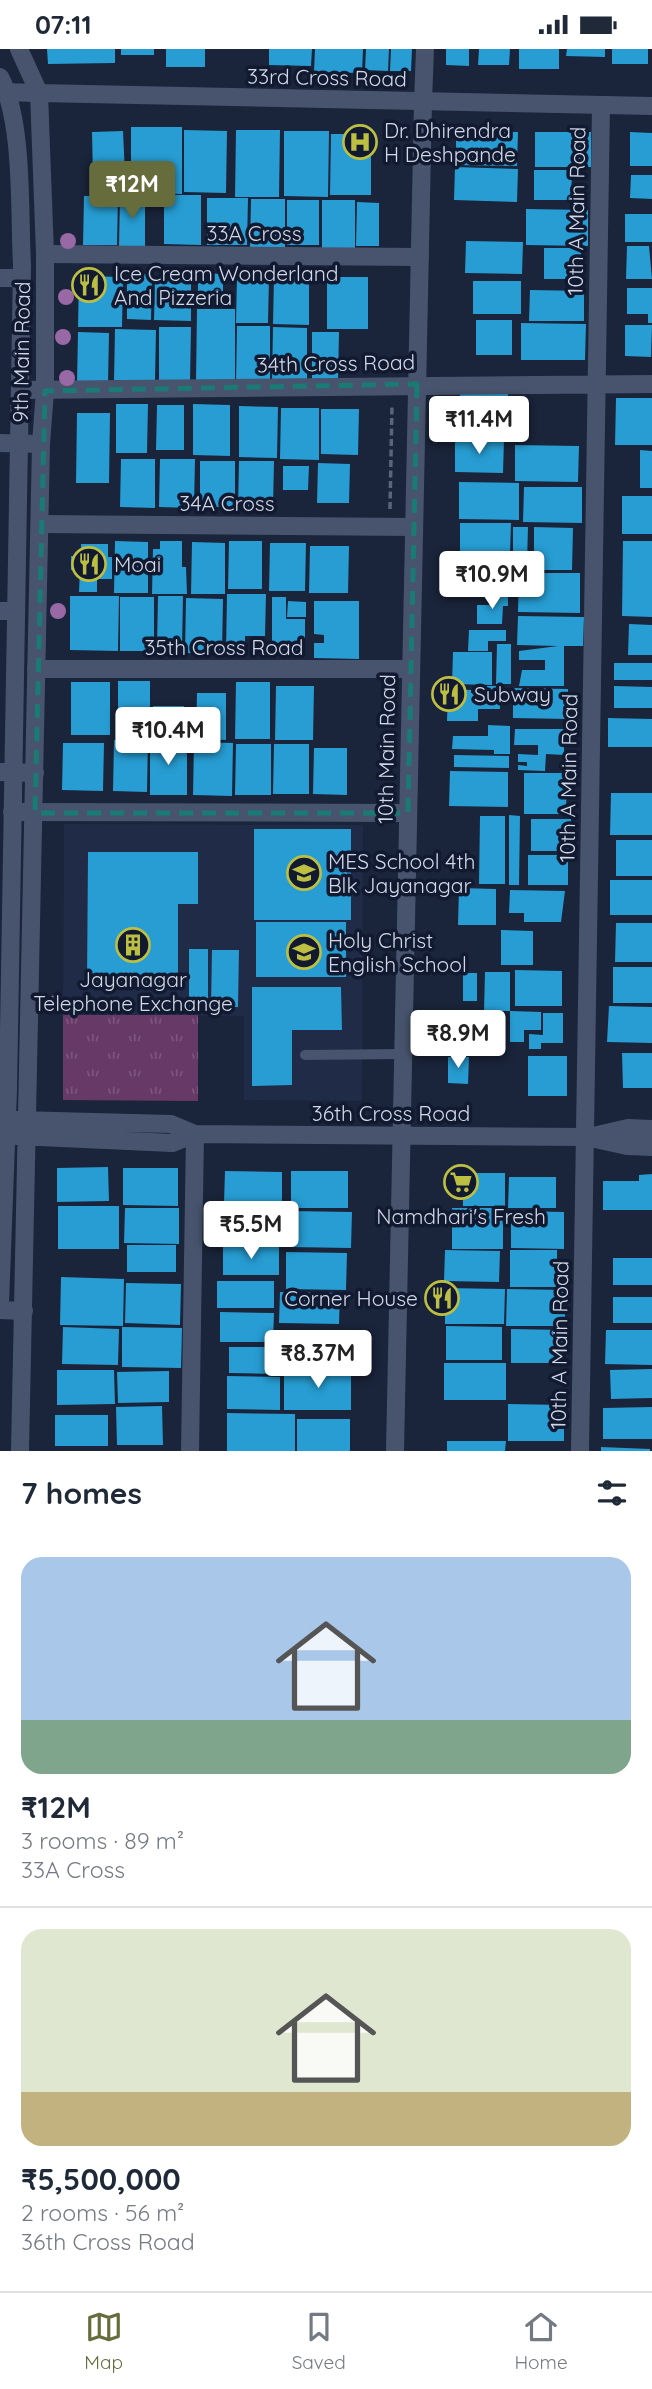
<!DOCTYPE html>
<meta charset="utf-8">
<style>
body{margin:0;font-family:Quicksand,sans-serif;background:#f2f2f3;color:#1f2937;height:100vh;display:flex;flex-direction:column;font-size:26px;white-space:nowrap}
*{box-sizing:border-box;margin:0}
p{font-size:23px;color:#747a83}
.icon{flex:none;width:38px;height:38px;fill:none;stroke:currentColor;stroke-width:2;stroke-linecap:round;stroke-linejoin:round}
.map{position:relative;height:1402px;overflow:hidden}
.details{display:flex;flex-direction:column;background:#fff;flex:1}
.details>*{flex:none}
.price{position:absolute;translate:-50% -60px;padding:0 16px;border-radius:7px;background:#fff;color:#222;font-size:23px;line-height:46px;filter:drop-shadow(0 2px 4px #0008)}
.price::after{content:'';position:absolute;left:50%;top:42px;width:21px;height:16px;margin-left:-10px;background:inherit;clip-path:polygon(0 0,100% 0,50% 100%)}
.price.selected{background:#666c3c;color:#fff}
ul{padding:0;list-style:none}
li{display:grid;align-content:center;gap:14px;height:371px;padding:0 21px}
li+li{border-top:2px solid #e0e1e3}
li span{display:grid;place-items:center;height:217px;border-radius:21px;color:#555}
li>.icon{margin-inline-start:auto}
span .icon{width:126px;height:126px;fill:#fffc;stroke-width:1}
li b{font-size:30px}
h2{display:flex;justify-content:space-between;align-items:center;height:84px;padding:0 21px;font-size:30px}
.status{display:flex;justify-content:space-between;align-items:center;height:49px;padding:0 35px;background:#fff;direction:ltr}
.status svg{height:19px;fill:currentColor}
.tabs{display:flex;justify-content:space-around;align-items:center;height:98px;border-top:2px solid #e0e1e3;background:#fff;font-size:19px;color:#747a83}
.tabs a{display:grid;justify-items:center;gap:4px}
.tabs .selected{color:#666c3c}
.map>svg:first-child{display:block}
.built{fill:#1f2b47}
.grass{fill:url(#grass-tufts)}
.building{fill:#279dd3}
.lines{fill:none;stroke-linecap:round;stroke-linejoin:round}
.path{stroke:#5b6478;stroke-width:3.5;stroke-dasharray:7 3.5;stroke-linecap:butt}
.service{stroke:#48546d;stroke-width:10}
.minor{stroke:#48546d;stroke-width:18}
.tertiary{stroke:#48546d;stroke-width:18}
.secondary{stroke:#48546d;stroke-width:18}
.tree{fill:#9869a5}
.marked{fill:none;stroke:#197b74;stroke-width:5;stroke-dasharray:14 9;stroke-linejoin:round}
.labels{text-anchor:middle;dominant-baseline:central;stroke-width:7;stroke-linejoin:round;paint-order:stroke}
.street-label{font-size:21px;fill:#d1d8e7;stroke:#111a30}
.poi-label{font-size:21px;fill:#d1d8e7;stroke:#111a30;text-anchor:start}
</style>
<div class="status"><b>07:11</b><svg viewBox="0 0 49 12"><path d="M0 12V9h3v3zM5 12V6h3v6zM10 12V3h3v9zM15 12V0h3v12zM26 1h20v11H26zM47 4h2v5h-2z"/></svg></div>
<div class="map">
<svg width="652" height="1402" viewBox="0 0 652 1402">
<defs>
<pattern id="grass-tufts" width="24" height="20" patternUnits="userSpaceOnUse" patternTransform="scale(1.75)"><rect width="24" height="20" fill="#673966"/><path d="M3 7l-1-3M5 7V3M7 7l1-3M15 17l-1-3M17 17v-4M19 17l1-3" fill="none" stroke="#7c557c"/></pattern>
</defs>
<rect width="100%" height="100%" fill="#1a243a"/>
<!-- built -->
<path class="built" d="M64 775 363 776 362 1052 244 1051V967L63 966Z"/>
<!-- grass -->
<path class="grass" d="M63 966H198V1052L63 1051Z"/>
<!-- building -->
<path class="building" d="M47 0H115V14L48 15Z
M121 0H154V6H121Z
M166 0H205V18H166Z
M269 0H312L311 17 269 16Z
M315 0H363L362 24 314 23Z
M366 0H389L388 22 365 21Z
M391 0H412L411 22H390Z
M446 0H469V17L446 16Z
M479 0H510L509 16H478Z
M519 0H559V20H519Z
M567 0H605V8L566 7Z
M612 0H648V15H612Z
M131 78H182V145L131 144Z
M184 81 227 82 226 144 184 143Z
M236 81H280L279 148H235Z
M123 82 125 126 93 128 92 83Z
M284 82H329L328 148 284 147Z
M456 82 518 83 517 117 456 116Z
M535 83H591V118H535Z
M630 83 652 84V117H630Z
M331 85H371V146H330Z
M455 118 518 120 517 153 454 151Z
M534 121H572L571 151H534Z
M631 126H652V150L630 149Z
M120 146H145V198H119Z
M164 146H201V196L164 195Z
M84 147H118L117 196H83Z
M207 149H248L247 196H207Z
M251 150H285V199H250Z
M287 151H319V196H287Z
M322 151H355V199H322Z
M357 153 379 154V197H356Z
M526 160 588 161V197L526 196Z
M625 165H652V193H625Z
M466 192 523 193 522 225 465 224Z
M627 197H649L652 230H626Z
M544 199H581V230H544Z
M198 224 223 225V256L198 255Z
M127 225H152L151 271 127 270Z
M79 227 123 228 122 278H78Z
M237 227 269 228 268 274H236Z
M274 227 309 228V276L273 275Z
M327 228H368V280H327Z
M155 229H191V272L154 271Z
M473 232H521V265H473Z
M627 239H652V274H648V265H627Z
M530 241 584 242V272H529Z
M197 260H235V332H196Z
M476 271H512V306H476Z
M521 274 586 275 585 311H521Z
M625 276H652L651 308 625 307Z
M237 277H270V334L236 333Z
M159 278H191L190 334H159Z
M273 278 307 279V333H272Z
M115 280 156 281 155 332 114 331Z
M78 283 109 284 108 335 77 334Z
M312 283H339L338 333H312Z
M460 344 508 345 507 385H459Z
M616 349H652V396H615Z
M116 355H148L147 404H116Z
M193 355 230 356V407L193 406Z
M157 356H184V401H156Z
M239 357 278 358 277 409 239 408Z
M281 359H319V411L280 410Z
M321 360H359L358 406 321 405Z
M77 364H110L109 434H76Z
M455 390 504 391 503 424 455 423Z
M515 396 579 397 578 433 515 432Z
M640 401 652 402V439H640Z
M121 410H155V459L120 458Z
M160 410H195L194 459 159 458Z
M200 412H235V458H200Z
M239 412H274L273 459H238Z
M318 414 350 415 349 454H317Z
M283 417H309L308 441H283Z
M459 433 519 434V471L459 470Z
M524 438H582V474L523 473Z
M622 447H652V485H622Z
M460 474H511L510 506H460Z
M513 478H528L527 514H513Z
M534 478 573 479 572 521H534Z
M115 492 148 493V544H114Z
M160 492H182V518H186L187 545H152L153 500H160Z
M229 492H262V540H228Z
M623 492H652V568L622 567Z
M192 493 225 494V545H191Z
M270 494H306L305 542H269Z
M81 495H108V508H112V530H97V543H79L80 521H71V507H81Z
M310 497H349L348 544H309Z
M519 524H580V564L518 563Z
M227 545H266L265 587H245V604H226Z
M70 547H119L118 602 70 601Z
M158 547H183L182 599H157Z
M489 547H508V557H503L502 575H477V556H489Z
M120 548H154V602H120Z
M272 548H286V570H305V605H272Z
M186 549 223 550 222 605 185 604Z
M288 552 306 553V568H287Z
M314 552H359V610L314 609V594H324V586L314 585Z
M518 567 584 568 583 597H564V637H519L522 621H545V611H519V602L558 597 517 596Z
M629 575 652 576V606H628Z
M469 581H506V592H488V602H468Z
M251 589H264V603H251Z
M497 595H511V635H496Z
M453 603H492V636L452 635Z
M614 614H652V631H614Z
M118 632H150V686H118Z
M71 633H110V686H71Z
M236 633H270V690H235Z
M276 637H314L313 691H275Z
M485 637H500V660H478V672H447L448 640 471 641V644H476V640L485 641Z
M614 637 652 638V659H614Z
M513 639 568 640V670L513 669Z
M197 644H226V691L196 690Z
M153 657H184V688H153Z
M608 669 652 670V698H608Z
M488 676 510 677V705H494V701L452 700 453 687H488Z
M515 680H564V706L546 705 545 722 518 721V716L527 717V713H518V705L538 706V696H514Z
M114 691H148L147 743 113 742Z
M150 691H187V746H150Z
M194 693 233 694 232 747 193 746Z
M63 694H104L103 742 62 741Z
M236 695H271V746H235Z
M274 695H309V745H273Z
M314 699H347V746L313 745Z
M454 706 509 707V719L454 718Z
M450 722 508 723V758L449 757Z
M524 724H567L566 765H524Z
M611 744H652V786H610Z
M509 766 520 767 519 836H509Z
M480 767H505V835H479Z
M531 770H571V802H531Z
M254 780H351V871H254Z
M616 791H652V827H616Z
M88 803H198V855H178V937L87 936Z
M528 806H568V836H528Z
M610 831H652V866H610Z
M459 839 496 840V876H458Z
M510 841 565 842 561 873H524V864H509Z
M256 873H346V928H256Z
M616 874H652V913H615Z
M501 881 533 882V916H501Z
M189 900H208V964H189Z
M212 901H239L238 958 211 957Z
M613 918H652V954H613Z
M515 921 562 922V957H515Z
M485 923H510V962H484Z
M463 924H477V952H463Z
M252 938H341L342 981H292V1036L252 1037Z
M609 957 652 958V994L607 993Z
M510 962 541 963V981H524V993H510Z
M543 964H563V994H541V1000H529V985L543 986Z
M458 966H499V1002L458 1001Z
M622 1004H652V1039H623Z
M528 1007H567V1047H528Z
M448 1008H469L468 1035 448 1034Z
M108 1118 109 1152 57 1153V1119Z
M123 1119H178V1157L123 1156Z
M225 1122 282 1123V1155L224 1154Z
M291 1122H348V1159H291Z
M463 1124H505V1157H463Z
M652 1125V1161H603V1132H639V1126Z
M509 1128H556V1159H508Z
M58 1157H119V1200H58Z
M224 1157 276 1158V1195H224Z
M125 1159H179V1195L124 1194Z
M452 1159H503V1200H452Z
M290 1162 352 1163 351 1199 290 1198Z
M511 1162 564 1163V1200L511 1199Z
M127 1196H176V1223H127Z
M223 1197 279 1198V1226H223Z
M445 1201 500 1202 499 1233 444 1232Z
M510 1201H557V1238H510Z
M286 1203 347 1204 346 1241 286 1240Z
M613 1209H652V1236H613Z
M61 1228 124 1230 123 1277 60 1276Z
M217 1232H274V1259H217Z
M126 1234 181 1235 180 1276 125 1274Z
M445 1239 505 1240 504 1275H445Z
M507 1240 565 1241V1277H506Z
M280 1243 340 1244 339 1275 279 1274Z
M613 1248H652V1274H613Z
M220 1263 274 1264 273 1293H220Z
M446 1277 502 1278V1311H446Z
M63 1278 119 1280 118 1316 62 1315Z
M122 1278 182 1279 181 1319 122 1318Z
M511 1280 563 1281V1314H511Z
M286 1281 349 1282 348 1317 286 1316Z
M606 1281H652V1316L605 1315Z
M229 1298H276L275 1325 229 1324Z
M444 1314H506V1351H444Z
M652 1320V1349L611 1350 610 1321Z
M57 1321H114L115 1355 57 1356Z
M284 1321H351V1361H284Z
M169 1322V1353L118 1354 117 1323Z
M227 1327 280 1328V1361L227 1360Z
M508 1355 564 1356V1392H508Z
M162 1357 163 1396H117L116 1358Z
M652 1358V1390H603V1359Z
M227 1364 295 1365V1402H227Z
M55 1366H108V1397H55Z
M297 1370H350V1402H297Z
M447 1392H506L505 1402H447Z
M601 1398 650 1400V1402H601Z"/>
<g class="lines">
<!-- path -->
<path class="path" d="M390 460 392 356"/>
<!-- service -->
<path class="service" d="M305 1006 402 1005"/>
<!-- minor -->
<path class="minor" d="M423 53 425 0
M45 205 420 208
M0 229H21
M20 341 652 335
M0 394 41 395
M40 475 414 478
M0 562H16
M36 620H411
M0 723 35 724
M12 763 408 764
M0 1261 24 1262
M190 1402 195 1085
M580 1402 601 57"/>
<!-- tertiary -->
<path class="tertiary" d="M0 43 39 44
M395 1402 423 53"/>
<!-- secondary -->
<path class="secondary" d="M19 0 39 44 45 205V342L41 395 20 1402
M0 28C24 73 19 164 22 216L8 1041 0 1255
M39 44 652 57
M17 1071 171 1075 195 1085
M17 1087 172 1094 195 1085 586 1088 627 1097 652 1098
M593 1087 628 1079 652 1080"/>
</g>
<!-- trees -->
<g class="tree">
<circle cx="68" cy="192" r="8"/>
<circle cx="66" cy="248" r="8"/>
<circle cx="63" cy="288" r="8"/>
<circle cx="67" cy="329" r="8"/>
<circle cx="58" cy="562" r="8"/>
<circle cx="56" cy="954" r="8"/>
</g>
<!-- marked area -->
<path class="marked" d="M417 335 408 764H35L45 342Z"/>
<!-- icons -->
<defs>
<g id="hospital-ring" transform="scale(1.75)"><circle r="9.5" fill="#111a30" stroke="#bdbf43" stroke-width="1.5"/><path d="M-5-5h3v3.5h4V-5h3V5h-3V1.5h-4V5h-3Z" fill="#bdbf43"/></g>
<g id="restaurant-ring" transform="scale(1.75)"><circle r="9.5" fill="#111a30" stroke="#bdbf43" stroke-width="1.5"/><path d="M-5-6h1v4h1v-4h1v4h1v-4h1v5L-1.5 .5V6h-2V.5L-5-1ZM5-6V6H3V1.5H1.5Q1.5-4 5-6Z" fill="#bdbf43"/></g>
<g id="school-ring" transform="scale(1.75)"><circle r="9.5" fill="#111a30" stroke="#bdbf43" stroke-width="1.5"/><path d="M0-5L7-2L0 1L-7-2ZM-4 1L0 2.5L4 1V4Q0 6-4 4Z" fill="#bdbf43"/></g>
<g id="building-ring" transform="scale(1.75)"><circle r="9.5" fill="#111a30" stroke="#bdbf43" stroke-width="1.5"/><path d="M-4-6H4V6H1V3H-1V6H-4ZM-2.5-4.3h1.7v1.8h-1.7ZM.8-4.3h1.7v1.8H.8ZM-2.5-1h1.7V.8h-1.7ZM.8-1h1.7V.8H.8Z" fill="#bdbf43"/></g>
<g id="supermarket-ring" transform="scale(1.75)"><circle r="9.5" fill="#111a30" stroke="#bdbf43" stroke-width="1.5"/><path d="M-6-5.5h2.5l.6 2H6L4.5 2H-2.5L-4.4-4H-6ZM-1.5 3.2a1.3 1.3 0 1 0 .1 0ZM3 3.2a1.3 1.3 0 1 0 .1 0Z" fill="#bdbf43"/></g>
</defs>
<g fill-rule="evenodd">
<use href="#hospital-ring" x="360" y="93"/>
<use href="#restaurant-ring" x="89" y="236"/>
<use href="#restaurant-ring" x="89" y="515"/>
<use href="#restaurant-ring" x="449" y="645"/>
<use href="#school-ring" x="304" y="824"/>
<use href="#building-ring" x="133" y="896"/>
<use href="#school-ring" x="304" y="903"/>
<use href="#supermarket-ring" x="461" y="1133"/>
<use href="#restaurant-ring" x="442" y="1249"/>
</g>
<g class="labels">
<!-- street labels -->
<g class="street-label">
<text transform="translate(327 28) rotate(1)">33rd Cross Road</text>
<text transform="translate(576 162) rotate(-89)">10th A Main Road</text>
<text x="254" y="184">33A Cross</text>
<text transform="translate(21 303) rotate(-89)">9th Main Road</text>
<text transform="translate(336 314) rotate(-1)">34th Cross Road</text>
<text x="227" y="454">34A Cross</text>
<text x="224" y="598">35th Cross Road</text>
<text transform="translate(386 700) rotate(-89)">10th Main Road</text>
<text transform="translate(568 729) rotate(-89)">10th A Main Road</text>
<text x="391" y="1064">36th Cross Road</text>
<text transform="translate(559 1296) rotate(-89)">10th A Main Road</text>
</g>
<!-- poi labels -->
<g class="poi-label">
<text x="384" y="81">Dr. Dhirendra<tspan x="384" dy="24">H Deshpande</tspan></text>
<text x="114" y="224">Ice Cream Wonderland<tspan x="114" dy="24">And Pizzeria</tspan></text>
<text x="114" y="515">Moai</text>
<text x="474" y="645">Subway</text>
<text x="328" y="812">MES School 4th<tspan x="328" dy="24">Blk Jayanagar</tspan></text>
<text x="328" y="891">Holy Christ<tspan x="328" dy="24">English School</tspan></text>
<text x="133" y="930" text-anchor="middle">Jayanagar<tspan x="133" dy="24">Telephone Exchange</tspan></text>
<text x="461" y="1167" text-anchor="middle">Namdhari's Fresh</text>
<text x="418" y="1249" text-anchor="end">Corner House</text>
</g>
</g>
</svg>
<b class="price selected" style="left:132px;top:172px">₹12M</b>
<b class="price" style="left:479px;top:407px">₹11.4M</b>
<b class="price" style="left:492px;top:562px">₹10.9M</b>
<b class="price" style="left:168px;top:718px">₹10.4M</b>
<b class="price" style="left:458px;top:1021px">₹8.9M</b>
<b class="price" style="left:251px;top:1212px">₹5.5M</b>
<b class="price" style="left:318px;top:1341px">₹8.37M</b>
</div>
<section class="details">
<h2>7 homes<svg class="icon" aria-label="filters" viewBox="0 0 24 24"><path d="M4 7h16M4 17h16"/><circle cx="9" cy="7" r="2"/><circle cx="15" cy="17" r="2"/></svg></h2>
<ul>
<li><span style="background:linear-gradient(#a9c7e8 75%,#7fa58c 0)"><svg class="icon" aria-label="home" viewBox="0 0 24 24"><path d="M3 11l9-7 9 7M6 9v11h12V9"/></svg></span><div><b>₹12M</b><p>3 rooms · 89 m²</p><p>33A Cross</p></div></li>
<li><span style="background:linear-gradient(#dfe7d0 75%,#c2b280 0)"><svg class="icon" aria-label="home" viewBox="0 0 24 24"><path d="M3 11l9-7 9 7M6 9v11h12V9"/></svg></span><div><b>₹5,500,000</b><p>2 rooms · 56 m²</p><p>36th Cross Road</p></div></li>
</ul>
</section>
<nav class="tabs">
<a class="selected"><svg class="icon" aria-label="map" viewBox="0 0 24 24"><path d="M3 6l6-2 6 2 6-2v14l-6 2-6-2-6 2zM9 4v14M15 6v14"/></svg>Map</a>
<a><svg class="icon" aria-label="saved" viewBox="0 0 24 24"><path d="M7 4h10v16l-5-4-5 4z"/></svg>Saved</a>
<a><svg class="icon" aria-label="home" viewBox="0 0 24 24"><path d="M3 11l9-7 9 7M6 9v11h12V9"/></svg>Home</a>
</nav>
